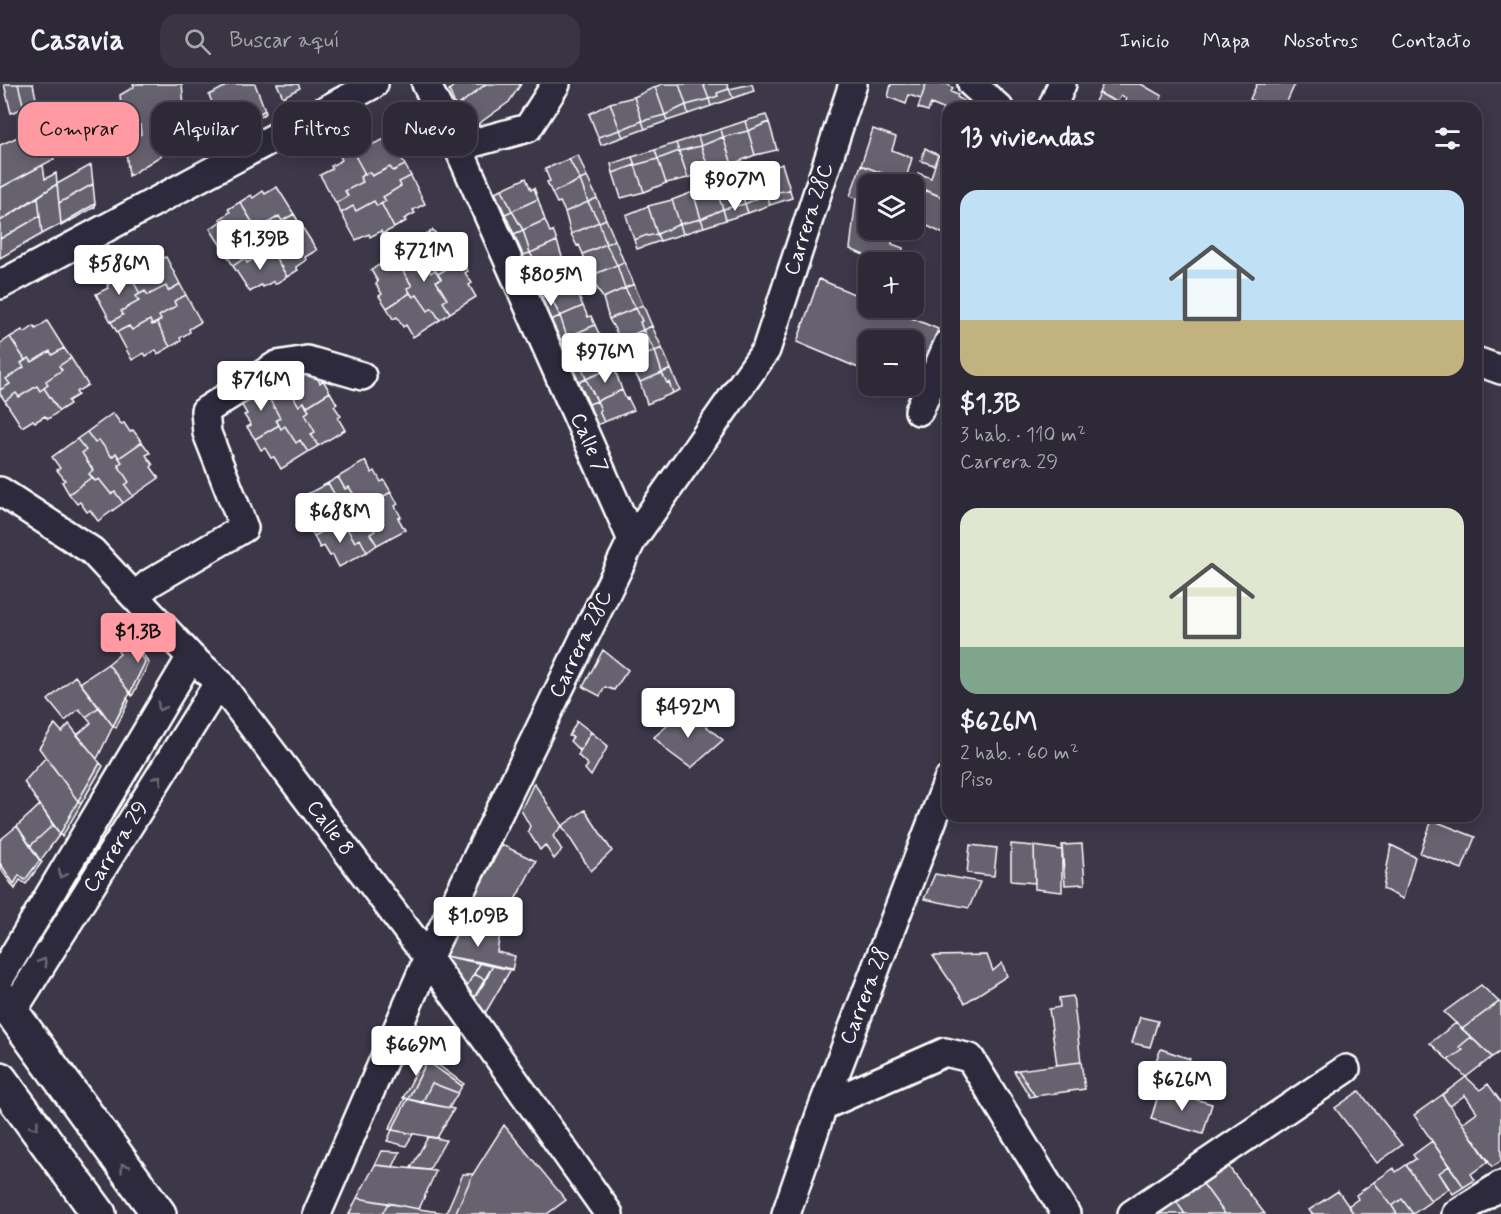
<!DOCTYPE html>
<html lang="es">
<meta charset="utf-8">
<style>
body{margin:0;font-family:Mynerve,sans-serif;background:#393542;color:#f1f3f6;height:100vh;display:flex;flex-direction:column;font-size:22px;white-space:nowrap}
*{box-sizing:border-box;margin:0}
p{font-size:20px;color:#a7a6ad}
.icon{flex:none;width:33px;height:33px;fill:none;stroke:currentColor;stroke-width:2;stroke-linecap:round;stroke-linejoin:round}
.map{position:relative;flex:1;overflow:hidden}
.drawer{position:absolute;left:942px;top:18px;width:540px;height:720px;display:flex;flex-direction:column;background:#2d2937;border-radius:18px;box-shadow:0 3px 15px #0003,0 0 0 2px #484552}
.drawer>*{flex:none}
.banner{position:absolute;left:18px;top:18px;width:570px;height:54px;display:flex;gap:12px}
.tools{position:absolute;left:858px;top:90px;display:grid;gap:12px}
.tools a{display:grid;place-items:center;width:66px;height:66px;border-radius:12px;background:#2d2937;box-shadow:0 3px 15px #0003,0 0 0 2px #484552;font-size:30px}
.price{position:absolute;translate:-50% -51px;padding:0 14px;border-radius:6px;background:#fff;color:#222;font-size:20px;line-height:39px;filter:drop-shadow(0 2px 3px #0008)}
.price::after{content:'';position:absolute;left:50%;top:36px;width:18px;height:14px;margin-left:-9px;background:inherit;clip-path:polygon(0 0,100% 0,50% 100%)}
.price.selected{background:#ff9aa2;color:#111}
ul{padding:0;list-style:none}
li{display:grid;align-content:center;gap:12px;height:318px;padding:0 18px}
li span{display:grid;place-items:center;height:186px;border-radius:18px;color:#555}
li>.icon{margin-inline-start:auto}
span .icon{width:108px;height:108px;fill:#fffc;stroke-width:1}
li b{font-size:26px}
h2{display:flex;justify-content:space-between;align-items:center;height:72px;padding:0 18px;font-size:26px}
.tag{padding:0 21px;border-radius:18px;background:#2d2937;box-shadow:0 3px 15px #0003,0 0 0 2px #484552;font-size:21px;line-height:54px}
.tag.selected{background:#ff9aa2;color:#111}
header{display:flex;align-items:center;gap:36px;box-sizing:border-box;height:84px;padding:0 30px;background:#2d2937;border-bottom:2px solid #484552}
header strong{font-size:28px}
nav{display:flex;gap:33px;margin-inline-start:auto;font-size:21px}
.search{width:420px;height:54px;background:#393542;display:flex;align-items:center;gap:15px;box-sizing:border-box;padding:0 21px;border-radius:18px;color:#a7a6ad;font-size:22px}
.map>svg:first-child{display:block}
.building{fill:#666270;stroke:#fff;stroke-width:1.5}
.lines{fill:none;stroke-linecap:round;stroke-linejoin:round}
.minor-casing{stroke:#fff;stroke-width:32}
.secondary-casing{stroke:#fff;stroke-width:38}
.minor{stroke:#2f2a3d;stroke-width:27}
.secondary{stroke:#2f2a3d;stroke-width:33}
.oneway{stroke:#6d6a77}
.labels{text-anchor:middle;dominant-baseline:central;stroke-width:4.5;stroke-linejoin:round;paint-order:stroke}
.street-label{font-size:21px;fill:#fff;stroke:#2f2a3d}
</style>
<header>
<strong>Casavia</strong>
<div class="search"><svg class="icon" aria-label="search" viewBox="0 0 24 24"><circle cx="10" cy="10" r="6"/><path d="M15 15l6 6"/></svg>Buscar aquí</div>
<nav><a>Inicio</a><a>Mapa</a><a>Nosotros</a><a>Contacto</a></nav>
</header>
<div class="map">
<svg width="1501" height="1130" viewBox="0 0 1501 1130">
<rect width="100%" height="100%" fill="#3c3749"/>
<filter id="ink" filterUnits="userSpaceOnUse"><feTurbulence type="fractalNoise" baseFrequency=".0167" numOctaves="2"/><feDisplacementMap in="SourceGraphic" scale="12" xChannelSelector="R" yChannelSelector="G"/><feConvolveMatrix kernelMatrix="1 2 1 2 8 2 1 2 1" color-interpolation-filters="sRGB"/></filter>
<g filter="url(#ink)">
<!-- building -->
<path class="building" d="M4 0H18L24 24 11 29Z
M18 0H33L37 19 24 24Z
M133 0H182L187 55 129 92 125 59 141 50 140 41 124 50 120 11 134 3Z
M230 0H255L265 26 226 51 209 11Z
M277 0H298L300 4 283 13Z
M456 0H486L456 23 449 6Z
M486 0H521L509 18 467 48 456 23Z
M662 0H679L686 21 665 31 655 3Z
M679 0H703L709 15 686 21Z
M703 0H727L729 5 717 9 718 12 709 15Z
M752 0 754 7 733 14 729 5Z
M891 0H926L921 15 909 11 906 20 888 13Z
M926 0H947L953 4 951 8 958 11 957 13 964 17 961 24H948V34L940 32 943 25 931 20 928 27 918 24Z
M1103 0H1141L1162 12 1157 24 1149 22 1148 24H1127L1123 22 1126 14 1121 11 1117 19 1099 9Z
M1257 0H1295L1284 24H1266L1250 15Z
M655 3 665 31 642 37 634 13Z
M729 5 733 14 711 22 709 15 718 12 717 9Z
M1099 9 1115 17 1113 24H1092Z
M634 13 642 37 620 46 610 19Z
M709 15 711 22 688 30 686 21Z
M610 19 620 46 598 53 589 30Z
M686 21 688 30 667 37 665 31Z
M265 26 266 29 228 53 226 51Z
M665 31 667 37 645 45 642 37Z
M766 31 769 38 748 47 745 37Z
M642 37 645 45 623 53 620 46Z
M745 37 748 47 723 53 721 45Z
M769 38 777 66 755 71 748 47Z
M38 44 39 53 51 48 54 75 0 104V61Z
M721 45 723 53 701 62 698 52Z
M873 45 896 53 892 66 912 74 905 98 861 81Z
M620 46 623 53 601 61 598 53Z
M748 47 755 71 732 80 723 53Z
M948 47V78L942 74 946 66 940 62Z
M698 52 701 62 679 67 676 59Z
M390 53 405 81 393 87 390 83 372 92 369 88 365 90 352 66 364 59 366 63Z
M723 53 732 80 709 86 701 62Z
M676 59 679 67 658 75 655 66Z
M701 62 709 86 688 94 679 67Z
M925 64 938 71 934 81 921 77Z
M352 66 365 90 360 93 363 98 345 107 348 112 336 119 320 91 332 85 331 82 342 76 340 72Z
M655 66 658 75 635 81 632 73Z
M679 67 688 94 666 99 658 75Z
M578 71 587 93 580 96 569 75Z
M938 71 948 78V90L942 113 914 101 918 89 931 94Z
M632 73 635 81 613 89 611 80Z
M569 75 580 96 552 109 547 98 550 97 545 85Z
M658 75 666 99 644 108 635 81Z
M782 80 790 106 767 110 761 88Z
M43 81 45 95 56 89 57 100 0 137V104Z
M91 81 93 100 59 119 57 100Z
M405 81 411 92 399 98 401 102 383 113 386 117 377 122 374 117 356 127 353 122 341 129 336 119 348 112 345 107 363 98 360 93 369 88 372 92 390 83 393 87Z
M635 81 644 108 621 114 613 89Z
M861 81 900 96 898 100H868V119L850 112Z
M761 88 767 110 745 120 737 94Z
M411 92 425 120 413 126 415 129 404 135 406 137 394 144 381 119 386 117 383 113 401 102 399 98Z
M587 93 597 114 588 118 580 96Z
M526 94 531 106 534 104 538 115 512 127 502 105Z
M737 94 745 120 723 125 715 103Z
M580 96 588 118 565 128 560 118 557 119 552 109Z
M57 100 61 140 42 150 38 113Z
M93 100 95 120 61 140 59 119Z
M277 103 294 130 282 137 279 132 262 143 259 139 254 141 240 118 251 111 253 114 263 107 265 110Z
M715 103 723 125 701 135 693 108Z
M502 105 512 127 505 130 495 108Z
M790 106 792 114 770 121 767 110Z
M925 106 948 116V152L915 136Z
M693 108 701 135 680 140 672 116Z
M767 110 770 121 748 129 745 120Z
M38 113 40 132 0 155V137Z
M597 114 606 135 599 138 588 118Z
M856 114 868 119V146H894L892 160 903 164 902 178H880L850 165Z
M538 115 545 136 523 146 512 127Z
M672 116 680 140 657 150 648 122Z
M374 117 377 122 381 119 394 144 382 150 381 147 370 153 369 150 356 156 341 129 353 122 356 127Z
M240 118 254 141 250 144 253 149 236 160 239 164 227 171 210 145 221 137 220 135 230 128 228 125Z
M588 118 599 138 571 150 565 128Z
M95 120V123L61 142V140Z
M745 120 748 129 726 136 723 125Z
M648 122 657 150 648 152 647 151 634 156 626 131Z
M723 125 726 136 704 143 701 135Z
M512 127 523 146 514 150 505 130Z
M294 130 300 140 288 147 291 151 274 162 277 167 268 172 265 167 247 179 245 174 233 182 227 171 239 164 236 160 253 149 250 144 259 139 262 143 279 132 282 137Z
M40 132 42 150 0 174V155Z
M606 135 615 156 606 160 599 138Z
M701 135 704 143 683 150 680 140Z
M545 136 550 148 553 147 557 157 530 169 523 146Z
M599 138 606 160 583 170 579 161 577 162 571 150Z
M300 140 317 166 305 173 306 176 296 183 298 186 287 193 273 169 277 167 274 162 291 151 288 147Z
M680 140 683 150 660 157 657 150Z
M433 146 441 157 444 155 450 166 454 164 461 176 438 190 435 186 431 189 419 172 415 174 407 163Z
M523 146 530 169 523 171 514 150Z
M657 150 660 157 637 165 634 156 647 151 648 152Z
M615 156 624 178 617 181 606 160Z
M557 157 564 179 542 189 530 169Z
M606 160 617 181 590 192 583 170Z
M407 163 415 174 419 172 431 189 435 186 441 195 436 197 447 215 443 218 450 229 440 236 432 224 428 227 417 211 413 213 407 204 412 202 401 184 404 181 397 170Z
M265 167 268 172 273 169 287 193 275 200 274 197 263 203 261 201 250 208 233 182 245 174 247 179Z
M530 169 542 189 533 193 523 171Z
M397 170 404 181 401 184 412 202 407 204 410 209 387 224 379 212 382 210 376 200 378 198 371 186Z
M166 173 180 200 168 207 166 202 148 211 145 207 140 210 127 185 140 179 142 182Z
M461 176 468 187 465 189 472 199 469 201 476 213 450 229 443 218 447 215 436 197 441 195 438 190Z
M624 178 634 200 625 204 617 181Z
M564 179 569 189 572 188 576 198 549 210 542 189Z
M617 181 625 204 603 214 590 192Z
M127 185 140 210 136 212 139 217 121 227 123 231 111 238 96 210 108 204 107 201 117 195 115 192Z
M542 189 549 210 542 213 533 193Z
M819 195 868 216V224H887L938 245 915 307 902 302H914V256H868V288L797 258Z
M576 198 581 210 578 211 583 222 560 232 549 210Z
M180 200 186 211 174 217 176 222 159 232 161 236 152 241 150 236 132 246 129 242 117 248 111 238 123 231 121 227 139 217 136 212 145 207 148 211 166 202 168 207Z
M634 200 643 221 636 224 625 204Z
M625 204 636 224 609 235 603 214Z
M410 209 413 213 417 211 428 227 432 224 440 236 413 253 406 241 403 243 397 233 393 235 387 224Z
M549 210 560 232 551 236 542 213Z
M186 211 201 238 189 245 190 248 180 254 181 257 170 263 157 239 161 236 159 232 176 222 174 217Z
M643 221 652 242 643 246 640 238 642 237 636 224Z
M583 222 588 233 591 232 595 241 567 253 560 232Z
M636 224 642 237 640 238 643 246 621 256 609 235Z
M560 232 567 253 561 256 551 236Z
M150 236 152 241 157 239 170 263 158 270 156 266 146 272 144 269 132 276 117 248 129 242 132 246Z
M47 237 64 264 52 271 50 267 32 278 29 274 25 276 10 253 22 246 24 249 34 242 36 245Z
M595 241 600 252 598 253 602 264 579 274 567 253Z
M652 242 662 264 655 267 643 246Z
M643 246 655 267 628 278 621 256Z
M10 253 25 276 21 279 24 283 6 295 10 300 0 306V260Z
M567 253 579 274 570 278 561 256Z
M64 264 71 274 59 282 62 286 46 297 48 301 40 307 37 302 19 313 16 309 5 317 0 310V306L10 300 6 295 24 283 21 279 29 274 32 278 50 267 52 271Z
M602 264 607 274 610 273 614 283 586 295 579 274Z
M662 264 671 285 662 289 655 267Z
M655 267 662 289 640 298 628 278Z
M71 274 88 301 76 308 78 311 68 317 70 320 59 327 44 304 48 301 46 297 62 286 59 282Z
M579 274 586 295 579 298 570 278Z
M303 278 314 288 320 299 323 296 330 308 306 323 304 318 299 322 288 304 284 307 277 295Z
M614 283 622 306 597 317 586 295Z
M671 285 680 306 673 309 669 298 667 299 662 289Z
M662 289 667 299 669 298 673 309 647 320 640 298Z
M277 295 284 307 288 304 299 322 304 318 309 327 305 330 315 348 311 350 318 362 308 368 300 356 296 359 285 342 281 345 276 336 280 334 270 316 274 313 267 301Z
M586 295 597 317 589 320 579 298Z
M267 301 274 313 270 316 280 334 276 336 279 341 255 355 247 343 251 341 244 331 247 330 240 318Z
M37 302 40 307 44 304 59 327 48 335 45 332 35 338 33 336 22 343 5 317 16 309 19 313Z
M622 306 626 315 628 314 634 326 604 338 599 327 601 326 597 317Z
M330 308 337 320 334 322 341 332 338 334 345 346 318 362 311 350 315 348 305 330 309 327 306 323Z
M597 317 601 326 599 327 604 338 597 341 589 320Z
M113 329 121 340 124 339 130 348 133 346 142 358 119 374 116 369 112 373 99 356 95 359 87 348Z
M279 341 281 345 285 342 296 359 300 356 308 368 281 385 274 373 271 374 265 364 261 366 255 355Z
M87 348 95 359 99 356 112 373 116 369 122 378 118 381 129 398 125 401 133 412 123 419 115 408 111 410 99 395 95 397 89 390 93 386 82 369 86 366 77 355Z
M77 355 86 366 82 369 93 386 89 390 92 393 69 410 62 398 65 396 57 386 60 384 52 373Z
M142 358 150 369 146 371 153 381 151 383 159 394 133 412 125 401 129 398 118 381 122 378 119 374Z
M365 377 372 389 375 387 381 398 384 396 391 408 367 422 365 417 360 420 349 403 345 405 338 393Z
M92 393 95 397 99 395 111 410 115 408 123 419 98 437 90 426 87 428 80 418 77 420 69 410Z
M338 393 345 405 349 403 360 420 365 417 369 426 365 429 375 447 370 450 377 461 367 468 360 455 355 458 345 441 341 443 336 434 340 432 330 414 335 411 328 399Z
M328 399 335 411 330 414 340 432 336 434 339 439 314 452 307 441 310 438 305 428 307 427 300 414Z
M391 408 398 420 395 422 401 433 398 434 405 446 377 461 370 450 375 447 365 429 369 426 367 422Z
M339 439 341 443 345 441 355 458 360 455 367 468 339 483 333 471 330 472 324 462 320 464 314 452Z
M128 548 149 579 132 612 130 609 145 578 125 549Z
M125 549 145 578 130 609 108 580 120 570 113 560Z
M603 566 628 586 614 606 605 603 600 612 583 603Z
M108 580 130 609 113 642 80 599Z
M75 592 99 623 86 633 79 625 65 637 48 616Z
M127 614 129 617 116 644 113 642Z
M99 623 113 642 97 675 77 651 91 639 86 633Z
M686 626 723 656 691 684 669 668 654 653Z
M577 637 591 648 580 667 570 657 573 653 569 652Z
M55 640 62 648 69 640 100 679 78 717 39 664Z
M591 648 608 662 591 692 585 685 588 681 578 671Z
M46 673 78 717 60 750 24 698Z
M100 679 103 682 81 720 78 717Z
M534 699 562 742 553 752 562 766 554 775 545 761 540 766 528 747 530 742 521 726Z
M78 717 81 720 62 753 60 750Z
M40 721 53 741 30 762 17 742Z
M585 726 612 767 591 787 562 742Z
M1432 736 1475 753 1462 785 1420 769Z
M53 741 60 750 40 777 30 762Z
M17 742 40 776 25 796 19 791 14 800 0 779V756Z
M1011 760 1034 762 1035 799 1011 797Z
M1082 760 1085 800 1065 801 1062 761Z
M502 761 536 777 504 836 470 820Z
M970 761 997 764 994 792 967 789Z
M1391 761 1415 773 1403 815 1383 805Z
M1034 762 1062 766V808L1035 805Z
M40 776 42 778 26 800 20 796 15 805 0 784V779L14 800 19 791 25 796Z
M935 790 980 798 969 824 924 815Z
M459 840 500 850 497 868 515 872 512 886 444 872Z
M987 871 993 887 1002 879 1007 892 965 919 933 872Z
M444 872 481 878 462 910 437 885Z
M481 878 493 881 486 896 474 890Z
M493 881 511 885 484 931 471 919Z
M474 890 486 896 471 919 462 910Z
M1481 901 1499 918 1462 945 1444 928Z
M1073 912 1081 978 1057 981 1049 925 1060 923 1059 914Z
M1499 918 1501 919V967L1492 973 1462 945Z
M1140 933 1158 937 1150 963 1132 959Z
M1456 939 1471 953 1459 963 1463 966 1448 976 1430 959Z
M1471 953 1492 973 1466 993 1448 976 1463 966 1459 963Z
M1161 965 1190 975 1178 1004 1148 994Z
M425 971 429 974 408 1015 403 1014Z
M429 974 464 1000 462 1002 427 977Z
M427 977 462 1002 458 1009 432 999 422 1019 408 1015Z
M1081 978 1085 1005 1035 1012 1018 986Z
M1018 986 1035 1012 1030 1013 1014 987Z
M1466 993 1480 1006 1488 1000 1501 1018V1077L1492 1083 1462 1039 1477 1028 1465 1011 1450 1022 1442 1011Z
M432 999 458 1009 449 1024 422 1019Z
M1160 1005 1212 1020 1203 1050 1151 1035Z
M1359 1007 1402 1061 1377 1079 1335 1024Z
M1442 1011 1489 1077 1471 1090 1475 1096 1464 1103 1414 1031Z
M405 1014 408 1015 392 1046 389 1045Z
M408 1015 454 1025 437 1054 392 1046Z
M504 1041 566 1116 547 1130H455L473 1090Z
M392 1046 413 1050 406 1062 387 1057Z
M428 1053 446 1056 429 1086 411 1084Z
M1432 1057 1449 1082 1439 1089 1449 1105 1431 1117 1406 1081 1416 1075 1413 1071Z
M382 1067 400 1068 393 1083 375 1081Z
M375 1081 436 1087 419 1125 357 1114Z
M1406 1081 1431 1117 1413 1130 1402 1115 1392 1122 1374 1098 1394 1084 1396 1088Z
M1228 1082 1265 1130H1225L1201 1097Z
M1449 1082 1464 1103 1453 1110 1439 1089Z
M463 1090H473L455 1130 446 1129Z
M1201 1097 1225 1130H1185L1173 1113Z
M1374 1098 1392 1122 1397 1130H1354L1348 1122 1358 1115 1356 1111Z
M1338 1107 1354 1130H1312L1309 1126Z
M1173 1113 1185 1130H1144Z
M357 1114 388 1119 382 1130H349Z
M1402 1115 1413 1130H1397L1392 1122Z
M388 1119 419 1125 452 1130H382Z"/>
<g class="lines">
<!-- minor casing -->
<g class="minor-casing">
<path id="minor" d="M426 0 458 63 632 456
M972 0 999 24
M1052 24 1062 0
M458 63 528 44 556 0
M0 201 374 0
M1476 277 1501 286
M919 327 948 260
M0 407 92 467 191 573 219 598 428 874 609 1130
M135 512 150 499 244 444 207 349 205 327 277 281 307 276 362 292
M0 894 191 573
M12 928 219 598
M823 1022 945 968 970 974 1066 1130
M317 1130 428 874 632 456 766 266 853 0
M786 1130 823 1022 948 696
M1132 1130 1346 985
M1456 1130 1501 1101"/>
</g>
<!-- secondary casing -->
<g class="secondary-casing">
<path id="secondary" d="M0 912 159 1130
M0 995 99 1130"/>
</g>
<!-- minor -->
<use href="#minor" class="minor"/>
<!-- secondary -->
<use href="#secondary" class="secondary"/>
</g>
<!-- one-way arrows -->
<defs><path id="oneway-chevron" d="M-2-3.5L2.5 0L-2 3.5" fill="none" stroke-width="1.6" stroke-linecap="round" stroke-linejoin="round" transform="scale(1.5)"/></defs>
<g class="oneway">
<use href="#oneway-chevron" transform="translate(161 623) rotate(121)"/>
<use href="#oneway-chevron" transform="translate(158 695) rotate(-58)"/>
<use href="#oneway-chevron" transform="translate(62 790) rotate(121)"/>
<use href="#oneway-chevron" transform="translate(43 878) rotate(-58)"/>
<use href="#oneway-chevron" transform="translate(35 1042) rotate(54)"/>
<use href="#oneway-chevron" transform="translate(124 1083) rotate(-126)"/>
</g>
</g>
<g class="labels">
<!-- street labels -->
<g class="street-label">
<text transform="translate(809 135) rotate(-72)">Carrera 28C</text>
<text transform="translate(589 359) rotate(66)">Calle 7</text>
<text transform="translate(581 560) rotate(-64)">Carrera 28C</text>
<text transform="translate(330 744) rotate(53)">Calle 8</text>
<text transform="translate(116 763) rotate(-58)">Carrera 29</text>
<text transform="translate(865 912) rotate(-69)">Carrera 28</text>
</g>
</g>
</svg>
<div class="tools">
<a><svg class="icon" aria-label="layers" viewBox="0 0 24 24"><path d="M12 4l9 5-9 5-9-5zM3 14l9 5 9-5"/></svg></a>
<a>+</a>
<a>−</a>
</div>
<b class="price" style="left:735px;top:128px">$907M</b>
<b class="price" style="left:260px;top:187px">$1.39B</b>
<b class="price" style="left:424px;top:199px">$721M</b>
<b class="price" style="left:119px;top:212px">$586M</b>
<b class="price" style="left:551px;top:223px">$805M</b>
<b class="price" style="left:605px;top:300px">$976M</b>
<b class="price" style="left:261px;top:328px">$716M</b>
<b class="price" style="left:340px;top:460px">$688M</b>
<b class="price selected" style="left:138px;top:580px">$1.3B</b>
<b class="price" style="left:688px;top:655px">$492M</b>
<b class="price" style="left:478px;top:864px">$1.09B</b>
<b class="price" style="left:416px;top:993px">$669M</b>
<b class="price" style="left:1182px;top:1028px">$626M</b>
<div class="banner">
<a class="tag selected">Comprar</a>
<a class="tag">Alquilar</a>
<a class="tag">Filtros</a>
<a class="tag">Nuevo</a>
</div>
<section class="drawer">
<h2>13 viviendas<svg class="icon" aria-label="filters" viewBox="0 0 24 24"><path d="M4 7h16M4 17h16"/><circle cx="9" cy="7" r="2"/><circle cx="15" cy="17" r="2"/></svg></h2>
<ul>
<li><span style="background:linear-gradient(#bfe0f5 70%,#c2b280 0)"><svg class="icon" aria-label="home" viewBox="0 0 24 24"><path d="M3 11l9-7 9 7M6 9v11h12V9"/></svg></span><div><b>$1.3B</b><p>3 hab. · 110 m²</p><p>Carrera 29</p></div></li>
<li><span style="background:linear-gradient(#dfe7d0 75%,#7fa58c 0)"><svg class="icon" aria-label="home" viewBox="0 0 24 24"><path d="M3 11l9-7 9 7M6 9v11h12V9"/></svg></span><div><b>$626M</b><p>2 hab. · 60 m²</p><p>Piso</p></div></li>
</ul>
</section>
</div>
